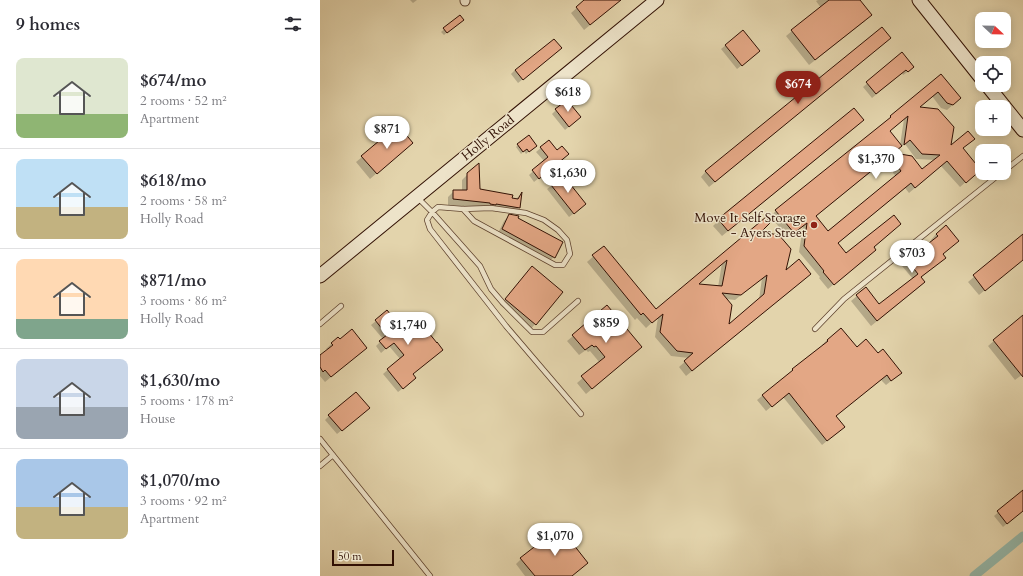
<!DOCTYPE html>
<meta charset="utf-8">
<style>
body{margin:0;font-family:Cardo,serif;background:#f2f2f3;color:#2b2b33;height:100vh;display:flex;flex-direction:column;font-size:15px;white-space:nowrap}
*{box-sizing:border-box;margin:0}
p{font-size:13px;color:#7c7c81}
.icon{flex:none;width:22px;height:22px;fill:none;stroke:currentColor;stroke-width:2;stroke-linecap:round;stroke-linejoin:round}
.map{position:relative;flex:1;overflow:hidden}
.drawer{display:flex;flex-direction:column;background:#fff;width:320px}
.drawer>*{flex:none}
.needle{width:26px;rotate:112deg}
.buttons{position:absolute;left:655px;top:12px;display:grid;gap:8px}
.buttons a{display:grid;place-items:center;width:36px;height:36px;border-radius:8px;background:#fff;box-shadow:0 2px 10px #0003;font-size:20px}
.scale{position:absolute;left:12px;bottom:10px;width:62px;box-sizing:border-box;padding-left:4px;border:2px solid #321104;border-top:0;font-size:11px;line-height:14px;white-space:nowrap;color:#321104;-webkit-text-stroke:3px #ede3c9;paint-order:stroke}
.price{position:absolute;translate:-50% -34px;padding:0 9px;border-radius:14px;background:#fff;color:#222;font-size:13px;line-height:26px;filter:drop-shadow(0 1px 2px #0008)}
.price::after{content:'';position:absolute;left:50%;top:24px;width:12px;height:9px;margin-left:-6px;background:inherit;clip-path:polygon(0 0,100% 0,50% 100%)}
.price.active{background:#8f2418;color:#fff}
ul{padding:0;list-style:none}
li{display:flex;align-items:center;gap:12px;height:100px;padding:0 16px}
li+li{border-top:1px solid #e1e1e2}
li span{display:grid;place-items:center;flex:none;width:112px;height:80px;border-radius:8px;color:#555}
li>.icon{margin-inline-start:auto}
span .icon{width:48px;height:48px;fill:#fffc;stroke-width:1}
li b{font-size:17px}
h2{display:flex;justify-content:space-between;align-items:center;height:48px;padding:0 16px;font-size:17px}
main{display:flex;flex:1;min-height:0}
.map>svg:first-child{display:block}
.shadow{fill:#0003;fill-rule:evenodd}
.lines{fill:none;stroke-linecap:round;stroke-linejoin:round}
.canal{stroke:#95b8aa;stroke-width:9}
.building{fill:#e3a785;stroke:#321104;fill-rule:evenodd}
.lane-casing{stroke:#5e422e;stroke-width:6}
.street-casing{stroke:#5e422e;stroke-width:11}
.secondary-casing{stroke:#321104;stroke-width:15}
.lane{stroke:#ede3c9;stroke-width:4.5}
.street{stroke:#ede3c9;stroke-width:9}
.secondary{stroke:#ede3c9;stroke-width:13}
.poi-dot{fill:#8f2418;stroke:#ede3c9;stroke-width:1.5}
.labels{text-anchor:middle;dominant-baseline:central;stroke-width:3;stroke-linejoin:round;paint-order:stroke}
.street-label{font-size:13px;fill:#321104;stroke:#ede3c9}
.poi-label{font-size:13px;fill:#321104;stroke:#ede3c9;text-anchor:end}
</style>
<main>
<section class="drawer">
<h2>9 homes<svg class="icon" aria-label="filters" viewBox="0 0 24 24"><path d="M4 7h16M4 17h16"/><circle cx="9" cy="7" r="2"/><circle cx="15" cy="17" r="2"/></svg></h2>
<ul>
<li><span style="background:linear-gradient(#dfe7d0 70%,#8fb573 0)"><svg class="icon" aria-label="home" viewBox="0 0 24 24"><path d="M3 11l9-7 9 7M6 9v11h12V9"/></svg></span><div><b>$674/mo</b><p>2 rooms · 52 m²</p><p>Apartment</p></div></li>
<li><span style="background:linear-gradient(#bfe0f5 60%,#c2b280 0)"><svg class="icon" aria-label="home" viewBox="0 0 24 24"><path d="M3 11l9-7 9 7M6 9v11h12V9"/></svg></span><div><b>$618/mo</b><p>2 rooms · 58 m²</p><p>Holly Road</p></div></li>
<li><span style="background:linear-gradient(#ffd9b3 75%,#7fa58c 0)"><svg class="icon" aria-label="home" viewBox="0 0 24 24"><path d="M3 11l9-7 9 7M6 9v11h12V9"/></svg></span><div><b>$871/mo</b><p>3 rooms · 86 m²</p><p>Holly Road</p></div></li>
<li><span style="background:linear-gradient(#c9d6e8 60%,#9aa5b1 0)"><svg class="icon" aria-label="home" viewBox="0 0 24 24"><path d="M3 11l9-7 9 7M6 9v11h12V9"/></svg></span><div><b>$1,630/mo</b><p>5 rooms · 178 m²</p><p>House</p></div></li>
<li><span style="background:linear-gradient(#a9c7e8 60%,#c2b280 0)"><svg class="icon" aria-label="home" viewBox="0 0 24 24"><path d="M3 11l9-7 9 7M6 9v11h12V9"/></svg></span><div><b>$1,070/mo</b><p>3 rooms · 92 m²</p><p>Apartment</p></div></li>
</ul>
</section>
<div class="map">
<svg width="703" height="576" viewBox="0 0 703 576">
<rect width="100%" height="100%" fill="#e3d4ac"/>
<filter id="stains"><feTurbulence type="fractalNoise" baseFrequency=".005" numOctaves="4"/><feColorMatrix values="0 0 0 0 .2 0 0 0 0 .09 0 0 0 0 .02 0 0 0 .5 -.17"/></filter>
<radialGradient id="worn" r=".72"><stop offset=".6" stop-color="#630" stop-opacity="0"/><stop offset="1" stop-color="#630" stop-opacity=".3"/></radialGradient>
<!-- shadow -->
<path class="shadow" d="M90 0H97L93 3Z
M266 0H301L264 30 251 13Z
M498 0H538L545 21 489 65 466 36 472 31 501 8 496 1Z
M140 16V22L124 35 121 32Z
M423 31 435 55 417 69 401 49Z
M564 43 389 187 381 177 386 171Z
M237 52 198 83 191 74 195 70Z
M582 54 589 71 583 75 582 73 552 98 543 87Z
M620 75 635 103 627 110 621 108 612 96 598 107 630 147 642 149 656 165 662 161V173H667L661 179 656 173 640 187 621 166 589 193 585 188 517 244 526 255 553 247 550 255 508 289 499 278 500 277 479 252 483 226 468 238 450 216 456 211 565 122ZM584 119 580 145 569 131ZM585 144 596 159 615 160 602 171 580 155 574 160 573 173 576 176 507 232 495 217Z
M236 110 256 121 245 130 232 114Z
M534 110 537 126 402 236 393 226 399 220Z
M229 141 244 158 214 182 209 175 224 161 216 152Z
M198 145 213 148 206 154 204 151 201 154 196 147Z
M86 148 50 179 36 162 42 157Z
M148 174 159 190 195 200 200 195 199 208 193 213 165 208 128 205V197L134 191H142V180Z
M243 177 261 208 249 217 227 189Z
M190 215 197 219 234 257 228 262 177 235 184 221Z
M439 232 464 272 484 279 366 376 359 367 369 358 351 356 335 337 338 317 326 328 317 318 315 320 267 262 284 247 336 311ZM402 263 398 287 377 285ZM442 278 439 300 407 326 406 299 415 300Z
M616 234 638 241 622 254 625 258 619 263 600 278 604 282 598 288 551 326 531 301 537 296 559 305 593 279 582 266 612 241 611 240Z
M703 235V259L659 295 648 282Z
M207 273 215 324 210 330 180 305Z
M67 312 92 374 91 382 78 392 63 374 80 359 69 346 61 353 56 346 63 339 51 325Z
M703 316V374L695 380 668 346Z
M521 329 536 349 558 354 581 373 566 385 561 380 515 416 524 427 502 445 463 397 446 411 437 400 468 375 473 370 503 346 502 345 507 340Z
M253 336 321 347 266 394 257 383 280 363 270 351 268 352 266 350 259 355 247 341Z
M12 343 40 353 5 382 0 376V357L8 350 6 349Z
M44 412 17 434 5 420 9 416Z
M703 491V510L683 527 674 516Z
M201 559 252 576H205L196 564Z"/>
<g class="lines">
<!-- canal -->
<path class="canal" d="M654 576 703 536"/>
</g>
<!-- building -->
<path class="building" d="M264 0H301L270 25 256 7Z
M509 0H540L552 15 495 60 471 30Z
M140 15 144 20 127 33 123 28Z
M562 27 571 38 395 182 385 171Z
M423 30 440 51 422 66 405 45Z
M234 39 242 48 203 80 195 70Z
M582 52 594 67 588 72 586 70 556 94 546 82Z
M621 74 641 98 633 105 627 103 618 92 600 107 618 109 634 127 631 145 648 131 655 139 643 148 656 164 662 159V169L646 183 627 161 595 188 591 183 518 243 526 253 574 215 581 224 554 247 556 250 514 285 503 272 504 271 484 246 487 223 474 233 455 210 571 117 570 116ZM588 116 584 145 590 140 602 154 620 155 602 169 592 156 580 154 578 167 581 171 508 231 496 216 582 146 570 131Z
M247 100 261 117 249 127 235 109Z
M534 108 544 120 408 231 398 219Z
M78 125 93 143 57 174 41 156Z
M209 135 217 146 209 152 207 149 203 152 197 144Z
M229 140 237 150 242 146 249 154 219 179 212 170 228 157 220 147Z
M159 163 160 189 193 195 192 198 198 199 202 192 200 208 176 204V205L170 204V203L133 199V190H147V173Z
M243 175 266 204 254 214 231 185Z
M189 214 199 216 198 218 243 242 235 258 182 229Z
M446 217 450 223 441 232 459 235 471 249 466 270 479 259 491 274 372 371 364 361 373 353 357 351 340 332 343 314 332 323 323 313 321 315 272 255 284 246 336 309ZM407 260 402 286 379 284 388 276ZM447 275 444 294 409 324 412 305 402 293 421 295Z
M626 225 639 241 623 254 626 258 601 277 605 282 557 321 536 295 546 287 559 304 598 274 587 260 618 236 616 234Z
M703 234V260L665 291 653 275Z
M212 266 243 292 216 325 185 299Z
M287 305 322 347 272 389 261 376 285 357 276 346 274 347 272 345 265 350 252 335Z
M67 310 79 325 94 313 101 321 100 322 117 343V342L123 350 93 374 96 378 83 389 67 369 84 355 74 343 66 349 59 341 67 335 55 320Z
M703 315V377L673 340Z
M521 328 537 347 546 339 558 353 563 349 582 373 571 381 567 375 516 416 525 427 507 441 469 393 452 407 442 395 473 370 472 369 508 341 507 340Z
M32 329 47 348 11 377 5 370 3 372 0 367V355L13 345 11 343 18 337 20 339Z
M36 392 50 408 22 431 8 415Z
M703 490V511L687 524 677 511Z
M236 530 238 532 242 530 268 563 252 576H215L200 558Z"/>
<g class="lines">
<!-- lane casing -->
<g class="lane-casing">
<path id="lane" d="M684 171 703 156
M98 198 112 212 160 266 171 289 183 303 212 332H223L258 301
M143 209 154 221 235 265H243L250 254 247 240 238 230 224 220 206 213 171 208 143 209 118 207 112 212 107 220 110 229 186 326 261 414
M0 324 21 306
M495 329 524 299 681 173
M0 439 110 576
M0 466 13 455"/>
</g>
<!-- street casing -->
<g class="street-casing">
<path id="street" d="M145 1V0"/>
</g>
<!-- secondary casing -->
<g class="secondary-casing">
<path id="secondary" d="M599 0 662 79
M667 85 703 130
M0 276 337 0"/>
</g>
<!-- lane -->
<use href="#lane" class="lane"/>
<!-- street -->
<use href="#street" class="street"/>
<!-- secondary -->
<use href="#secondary" class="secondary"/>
</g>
<!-- markers -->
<circle class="poi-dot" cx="494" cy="225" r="4"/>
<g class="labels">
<!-- street labels -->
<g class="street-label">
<text transform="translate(168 138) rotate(-39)">Holly Road</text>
</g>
<!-- poi labels -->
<g class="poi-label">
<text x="486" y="218">Move It Self Storage<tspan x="486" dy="15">- Ayers Street</tspan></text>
</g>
</g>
<rect width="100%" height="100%" filter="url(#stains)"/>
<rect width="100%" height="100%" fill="url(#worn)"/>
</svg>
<div class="buttons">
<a><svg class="needle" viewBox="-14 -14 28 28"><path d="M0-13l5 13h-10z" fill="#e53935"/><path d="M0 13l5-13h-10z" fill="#7c7c81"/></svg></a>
<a><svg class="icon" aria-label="locate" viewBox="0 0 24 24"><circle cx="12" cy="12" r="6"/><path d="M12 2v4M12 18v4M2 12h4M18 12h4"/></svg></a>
<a>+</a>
<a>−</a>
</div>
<div class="scale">50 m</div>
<b class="price active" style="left:478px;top:105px">$674</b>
<b class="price" style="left:248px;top:113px">$618</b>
<b class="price" style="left:67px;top:150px">$871</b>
<b class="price" style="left:556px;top:180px">$1,370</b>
<b class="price" style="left:248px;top:194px">$1,630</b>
<b class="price" style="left:592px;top:274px">$703</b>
<b class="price" style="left:286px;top:344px">$859</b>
<b class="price" style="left:88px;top:346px">$1,740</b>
<b class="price" style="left:235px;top:557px">$1,070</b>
</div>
</main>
